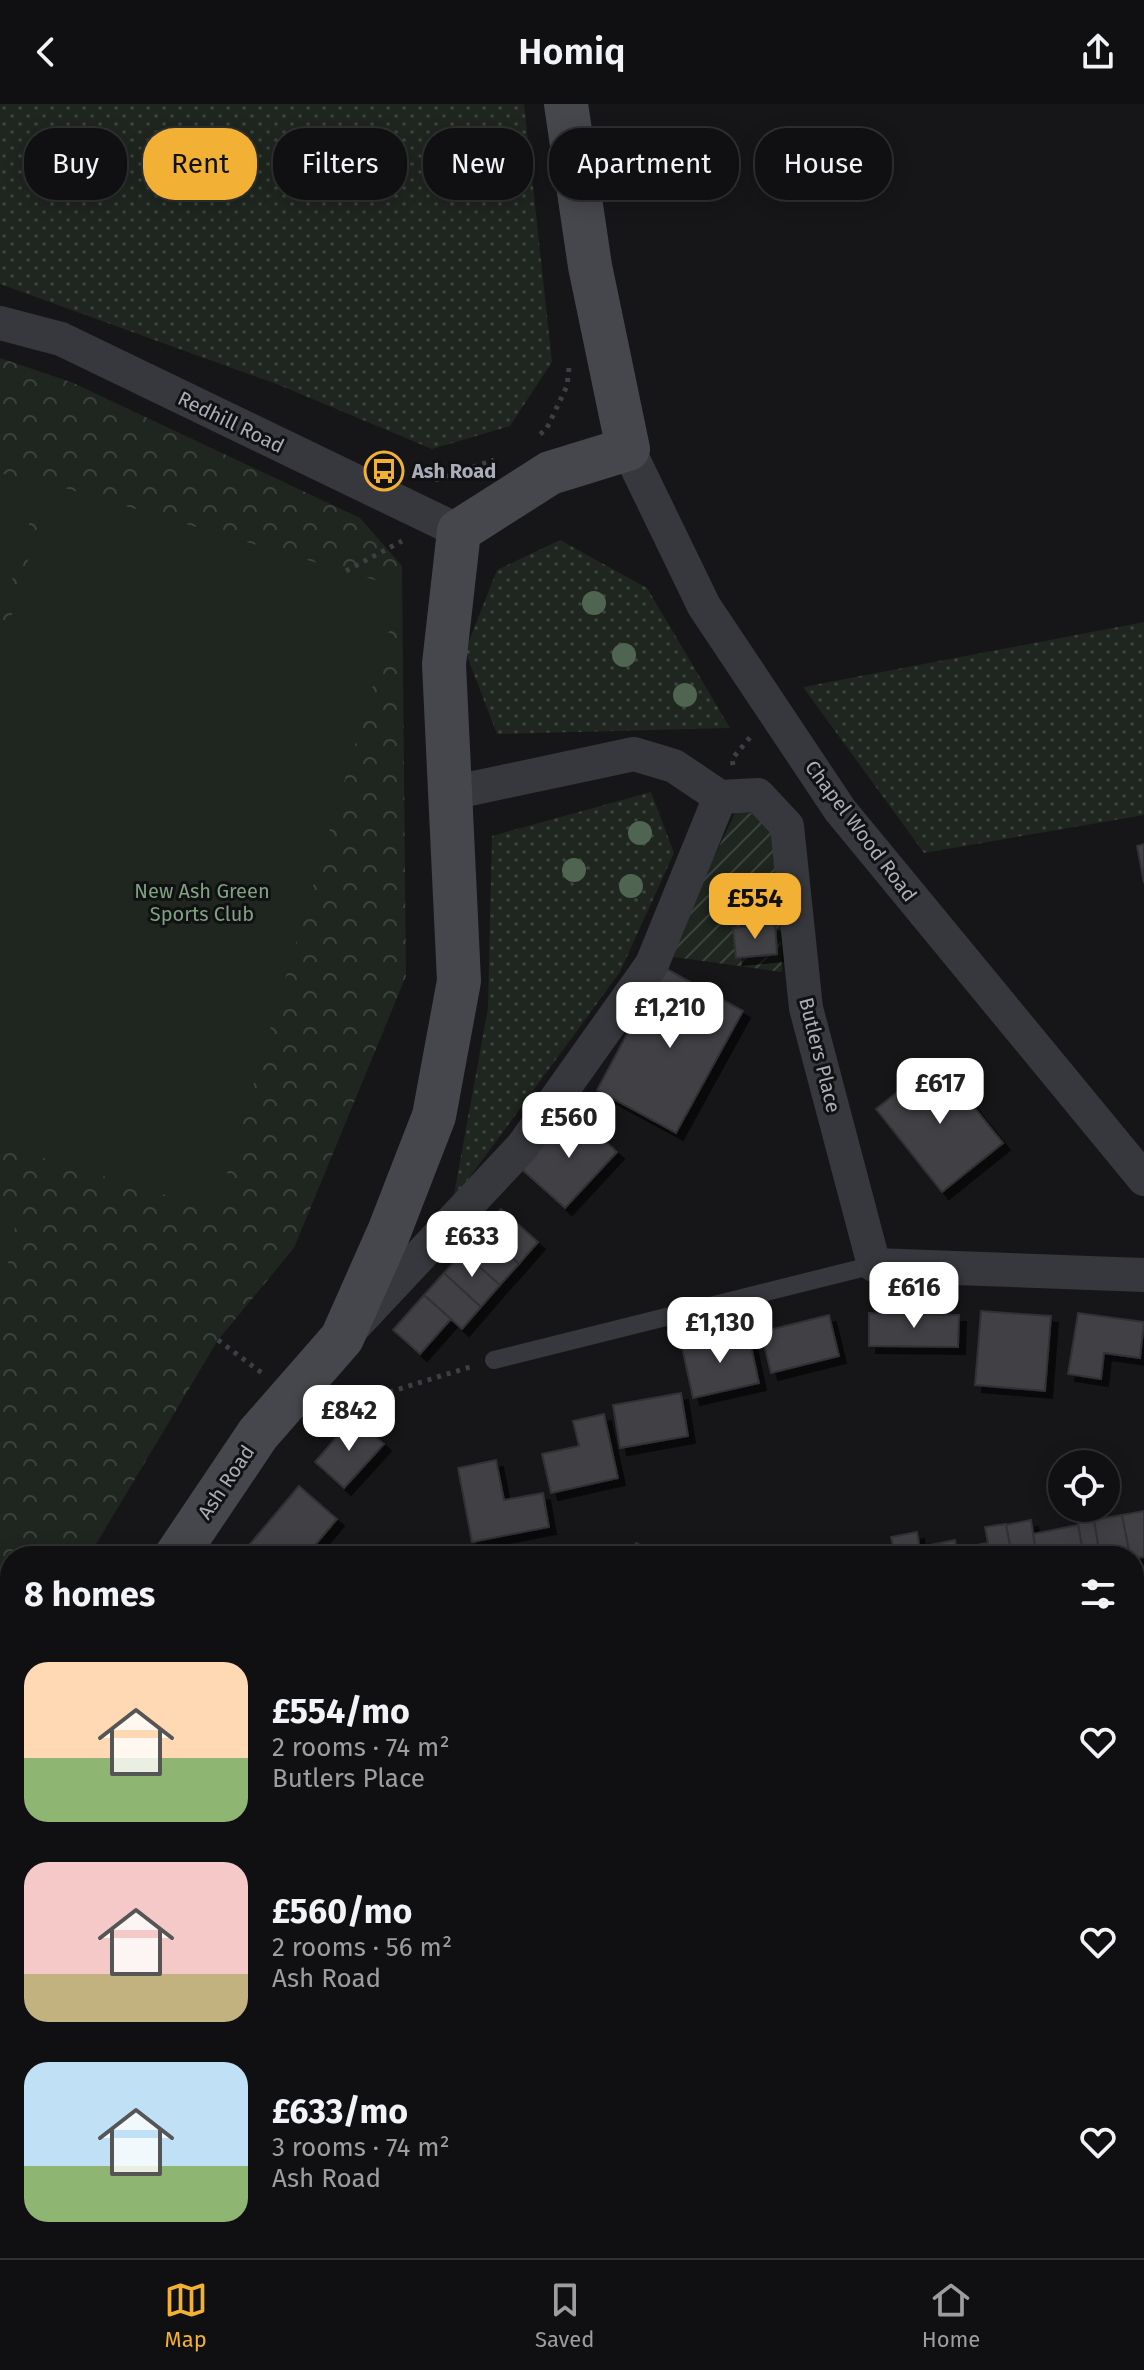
<!DOCTYPE html>
<meta charset="utf-8">
<style>
body{margin:0;font-family:"Fira Sans",sans-serif;background:#19191b;color:#f1f3f6;height:100vh;display:flex;flex-direction:column;font-size:30px;white-space:nowrap}
*{box-sizing:border-box;margin:0}
p{font-size:26px;color:#9c9d9f}
.icon{flex:none;width:44px;height:44px;fill:none;stroke:currentColor;stroke-width:2;stroke-linecap:round;stroke-linejoin:round}
.map{position:relative;flex:1;overflow:hidden}
.panel{position:absolute;left:0px;top:1442px;width:1144px;height:712px;display:flex;flex-direction:column;background:#101012;border-radius:32px 32px 0 0;box-shadow:0 4px 20px #0003,0 0 0 2px #303032}
.panel>*{flex:none}
.hud{position:absolute;left:24px;top:24px;width:1096px;height:72px;display:flex;gap:16px}
.fabs{position:absolute;left:1048px;top:1346px;display:grid;gap:16px}
.fabs a{display:grid;place-items:center;width:72px;height:72px;border-radius:50%;background:#101012;box-shadow:0 4px 20px #0003,0 0 0 2px #303032;font-size:40px}
.price{position:absolute;translate:-50% -68px;padding:0 18px;border-radius:16px;background:#fff;color:#222;font-size:26px;line-height:52px;filter:drop-shadow(0 2px 4px #0008)}
.price::after{content:'';position:absolute;left:50%;top:48px;width:24px;height:18px;margin-left:-12px;background:inherit;clip-path:polygon(0 0,100% 0,50% 100%)}
.price.current{background:#f2b134;color:#111}
ul{padding:0;list-style:none}
li{display:flex;align-items:center;gap:24px;height:200px;padding:0 24px}
li span{display:grid;place-items:center;flex:none;width:224px;height:160px;border-radius:24px;color:#555}
li>.icon{margin-inline-start:auto}
span .icon{width:96px;height:96px;fill:#fffc;stroke-width:1}
li b{font-size:34px}
h2{display:flex;justify-content:space-between;align-items:center;height:96px;padding:0 24px;font-size:34px}
.pill{padding:0 28px;border-radius:32px;background:#101012;box-shadow:0 4px 20px #0003,0 0 0 2px #303032;font-size:28px;line-height:72px}
.pill.current{background:#f2b134;color:#111}
header{display:flex;justify-content:space-between;align-items:center;height:104px;padding:0 24px;background:#101012;font-size:36px;font-weight:600}
.tab-bar{display:flex;justify-content:space-around;align-items:center;height:112px;border-top:2px solid #303032;background:#101012;font-size:22px;color:#9c9d9f}
.tab-bar a{display:grid;justify-items:center;gap:4px}
.tab-bar .current{color:#f2b134}
.map>svg:first-child{display:block}
.grass{fill:url(#grass-dots)}
.forest{fill:url(#forest-firs)}
.park{fill:url(#park-crowns)}
.garden{fill:url(#garden-furrows);fill-rule:evenodd}
.pitch{fill:#1e261f}
.building{fill:#404145;stroke:#303034;stroke-width:2;filter:url(#shadow)}
.lines{fill:none;stroke-linecap:round;stroke-linejoin:round}
.path{stroke:#3d3f44;stroke-width:5;stroke-dasharray:4 6;stroke-linecap:butt}
.lane{stroke:#37383d;stroke-width:18}
.street{stroke:#37383d;stroke-width:34}
.secondary{stroke:#45474d;stroke-width:44}
.tree{fill:#506452}
.labels{text-anchor:middle;dominant-baseline:central;stroke-width:6;stroke-linejoin:round;paint-order:stroke}
.street-label{font-size:20px;fill:#a8adb8;stroke:#111113}
.poi-label{font-size:20px;font-weight:bold;fill:#a8adb8;stroke:#111113;text-anchor:start}
.park-label{font-size:20px;fill:#7fa381;stroke:#111113}
</style>
<header><svg class="icon" aria-label="back" viewBox="0 0 24 24"><path d="M15 5l-7 7 7 7"/></svg>Homiq<svg class="icon" aria-label="share" viewBox="0 0 24 24"><path d="M12 15V3M7 8l5-5 5 5M5 13v7h14v-7"/></svg></header>
<div class="map">
<svg width="1144" height="2154" viewBox="0 0 1144 2154">
<defs>
<pattern id="grass-dots" width="8" height="8" patternUnits="userSpaceOnUse" patternTransform="scale(2)"><rect width="8" height="8" fill="#1e261f"/><path d="M2 2h.1M6 6h.1" fill="none" stroke="#3c433d" stroke-width="1.8" stroke-linecap="round"/></pattern>
<pattern id="forest-firs" width="22" height="20" patternUnits="userSpaceOnUse" patternTransform="scale(2)"><rect width="22" height="20" fill="#1e261f"/><path d="M5 1l3.5 6h-7zM16 11l3.5 6h-7z" fill="#3c433d"/></pattern>
<pattern id="park-crowns" width="20" height="18" patternUnits="userSpaceOnUse" patternTransform="scale(2)"><rect width="20" height="18" fill="#1e261f"/><path d="M2 6a3 3 0 1 1 6 0M12 15a3 3 0 1 1 6 0" fill="none" stroke="#3c433d"/></pattern>
<pattern id="garden-furrows" width="10" height="10" patternUnits="userSpaceOnUse" patternTransform="scale(2)"><rect width="10" height="10" fill="#1e261f"/><path d="M-1 1l2-2M0 10L10 0M9 11l2-2" fill="none" stroke="#3c433d"/></pattern>
<filter id="shadow"><feDropShadow dx="7" dy="7" stdDeviation="0" flood-color="#0009"/></filter>
</defs>
<rect width="100%" height="100%" fill="#161618"/>
<!-- grass -->
<path class="grass" d="M0 0H524L552 258 510 322 432 345 279 281 0 180Z
M560 436 647 484 730 624 497 630 465 547 497 466Z
M1144 518V711L924 749 803 583Z
M651 688 674 749 620 868 453 1096 488 904 492 732Z"/>
<!-- forest -->
<path class="forest" d="M0 1584 10 1588V1958L0 1926Z
M10 2063V2144H114V2154H0V2082Z"/>
<!-- park -->
<path class="park" d="M0 254 71 278 360 414 402 462 406 872 294 1144 218 1236 89 1452H10V1524L0 1522Z"/>
<!-- garden -->
<path class="garden" d="M735 709H759L778 725 782 868 667 852ZM775 820 777 850 736 853 734 824Z
M1144 2126V2154H1104L1100 2148 1108 2144H1134V2131Z"/>
<!-- pitch -->
<path class="pitch" d="M0 369 41 381 0 515Z
M51 380 402 484 216 1106 0 1041V550Z
M0 1115 16 1118 0 1200Z"/>
<!-- building -->
<path class="building" d="M1144 740V779L1137 742Z
M775 820 777 850 736 854 733 824Z
M663 863 743 907 676 1029 597 986Z
M937 957 1003 1039 942 1088 876 1005Z
M573 1007 617 1048 565 1104 520 1064Z
M501 1105 538 1138 519 1160 482 1126Z
M482 1126 519 1160 500 1181 463 1148Z
M463 1148 500 1181 481 1203 444 1169Z
M444 1169 481 1203 462 1225 424 1191Z
M424 1191 451 1215 420 1250 393 1226Z
M981 1207 1051 1212 1045 1287 975 1281Z
M869 1209 959 1211 958 1243 869 1242Z
M1078 1209 1144 1218 1140 1254 1104 1249 1101 1275 1068 1270Z
M829 1211 839 1252 771 1269 761 1228Z
M748 1228 759 1279 693 1294 682 1243Z
M681 1289 688 1332 620 1344 613 1301Z
M604 1310 618 1374 551 1389 542 1350 579 1342 573 1317Z
M354 1313 384 1340 344 1384 315 1358Z
M496 1356 504 1396 543 1389 549 1423 472 1438 458 1364Z
M299 1382 337 1415 306 1452H249L244 1447Z
M1144 1407V1453L1134 1454V1452H1130L1122 1411Z
M1122 1411 1130 1452H1100L1094 1416Z
M1031 1416 1036 1447 1012 1451 1006 1421Z
M1094 1416 1099 1447 1083 1449 1078 1419Z
M1006 1420 1012 1452H967L965 1443 988 1439 985 1423Z
M1078 1421 1084 1452H1037L1033 1430Z
M917 1428 921 1452H895L891 1433Z
M955 1436 958 1452H921L920 1443Z
M636 1439 655 1449 654 1452H629Z
M1134 1639 1144 1642V1679L1134 1676Z
M1144 2079V2122L1134 2102V2085Z
M1134 2102 1144 2122V2126L1134 2131Z
M274 2144H326L327 2154H275Z
M501 2144H546L543 2154H497Z"/>
<g class="lines">
<!-- path -->
<path class="path" d="M540 330 546 326 567 282 569 264
M435 376 494 356
M346 467 402 437
M733 661 732 655 752 631
M218 1236 262 1269
M342 1292 357 1298 470 1263
M1144 1860 1140 1867 1144 1874
M1134 1951 1140 1947 1144 1936
M1134 2049 1144 2046
M933 2144 938 2154
M1096 2144 1101 2154
M567 2154 568 2144
M592 2154 604 2144
M829 2154 850 2144
M1006 2154 1023 2146"/>
<!-- lane -->
<path class="lane" d="M494 1256 874 1161
M1047 2144 1052 2154"/>
<!-- street -->
<path class="street" d="M0 219 61 235 459 427
M628 345 704 502 840 706 1144 1075
M720 693 758 691 787 722 806 904 874 1161 1144 1171
M356 1220 522 1043 652 860 720 693 674 662 634 650 451 689
M0 1551 10 1554
M1134 1715 1144 1717
M1134 2001 1144 1999
M661 2154 678 2144"/>
<!-- secondary -->
<path class="secondary" d="M176 1452 258 1330 342 1234 389 1128 434 1012 459 877 444 560 459 427 550 369 628 345 590 162 566 0
M149 2154V2144"/>
</g>
<!-- trees -->
<g class="tree">
<circle cx="594" cy="499" r="12"/>
<circle cx="624" cy="551" r="12"/>
<circle cx="685" cy="591" r="12"/>
<circle cx="640" cy="729" r="12"/>
<circle cx="574" cy="766" r="12"/>
<circle cx="631" cy="782" r="12"/>
</g>
<!-- icons -->
<defs>
<g id="bus-ring" transform="scale(2)"><circle r="9.5" fill="#111113" stroke="#f2b134" stroke-width="1.5"/><path d="M-5-6H5V4H4V6H2V4H-2V6H-4V4H-5ZM-3.5-4V0h7V-4ZM-3.5 1.2v1.5H-2V1.2ZM2 1.2v1.5H3.5V1.2Z" fill="#f2b134"/></g>
</defs>
<g fill-rule="evenodd">
<use href="#bus-ring" x="384" y="367"/>
</g>
<g class="labels">
<!-- street labels -->
<g class="street-label">
<text transform="translate(231 318) rotate(26)">Redhill Road</text>
<text transform="translate(861 727) rotate(53)">Chapel Wood Road</text>
<text transform="translate(820 951) rotate(76)">Butlers Place</text>
<text transform="translate(226 1378) rotate(-56)">Ash Road</text>
</g>
<!-- poi labels -->
<g class="poi-label">
<text x="412" y="367">Ash Road</text>
</g>
<!-- park labels -->
<g class="park-label">
<text x="202" y="787">New Ash Green<tspan x="202" dy="23">Sports Club</tspan></text>
</g>
</g>
</svg>
<div class="fabs">
<a><svg class="icon" aria-label="locate" viewBox="0 0 24 24"><circle cx="12" cy="12" r="6"/><path d="M12 2v4M12 18v4M2 12h4M18 12h4"/></svg></a>
</div>
<b class="price current" style="left:755px;top:837px">£554</b>
<b class="price" style="left:670px;top:946px">£1,210</b>
<b class="price" style="left:940px;top:1022px">£617</b>
<b class="price" style="left:569px;top:1056px">£560</b>
<b class="price" style="left:472px;top:1175px">£633</b>
<b class="price" style="left:914px;top:1226px">£616</b>
<b class="price" style="left:720px;top:1261px">£1,130</b>
<b class="price" style="left:349px;top:1349px">£842</b>
<div class="hud">
<a class="pill">Buy</a>
<a class="pill current">Rent</a>
<a class="pill">Filters</a>
<a class="pill">New</a>
<a class="pill">Apartment</a>
<a class="pill">House</a>
</div>
<section class="panel">
<h2>8 homes<svg class="icon" aria-label="filters" viewBox="0 0 24 24"><path d="M4 7h16M4 17h16"/><circle cx="9" cy="7" r="2"/><circle cx="15" cy="17" r="2"/></svg></h2>
<ul>
<li><span style="background:linear-gradient(#ffd9b3 60%,#8fb573 0)"><svg class="icon" aria-label="home" viewBox="0 0 24 24"><path d="M3 11l9-7 9 7M6 9v11h12V9"/></svg></span><div><b>£554/mo</b><p>2 rooms · 74 m²</p><p>Butlers Place</p></div><svg class="icon" aria-label="heart" viewBox="0 0 24 24"><path d="M12 20l-8-8c-3-5 5-10 8-4 3-6 11-1 8 4z"/></svg></li>
<li><span style="background:linear-gradient(#f6c9c9 70%,#c2b280 0)"><svg class="icon" aria-label="home" viewBox="0 0 24 24"><path d="M3 11l9-7 9 7M6 9v11h12V9"/></svg></span><div><b>£560/mo</b><p>2 rooms · 56 m²</p><p>Ash Road</p></div><svg class="icon" aria-label="heart" viewBox="0 0 24 24"><path d="M12 20l-8-8c-3-5 5-10 8-4 3-6 11-1 8 4z"/></svg></li>
<li><span style="background:linear-gradient(#bfe0f5 65%,#8fb573 0)"><svg class="icon" aria-label="home" viewBox="0 0 24 24"><path d="M3 11l9-7 9 7M6 9v11h12V9"/></svg></span><div><b>£633/mo</b><p>3 rooms · 74 m²</p><p>Ash Road</p></div><svg class="icon" aria-label="heart" viewBox="0 0 24 24"><path d="M12 20l-8-8c-3-5 5-10 8-4 3-6 11-1 8 4z"/></svg></li>
</ul>
</section>
</div>
<nav class="tab-bar">
<a class="current"><svg class="icon" aria-label="map" viewBox="0 0 24 24"><path d="M3 6l6-2 6 2 6-2v14l-6 2-6-2-6 2zM9 4v14M15 6v14"/></svg>Map</a>
<a><svg class="icon" aria-label="saved" viewBox="0 0 24 24"><path d="M7 4h10v16l-5-4-5 4z"/></svg>Saved</a>
<a><svg class="icon" aria-label="home" viewBox="0 0 24 24"><path d="M3 11l9-7 9 7M6 9v11h12V9"/></svg>Home</a>
</nav>
